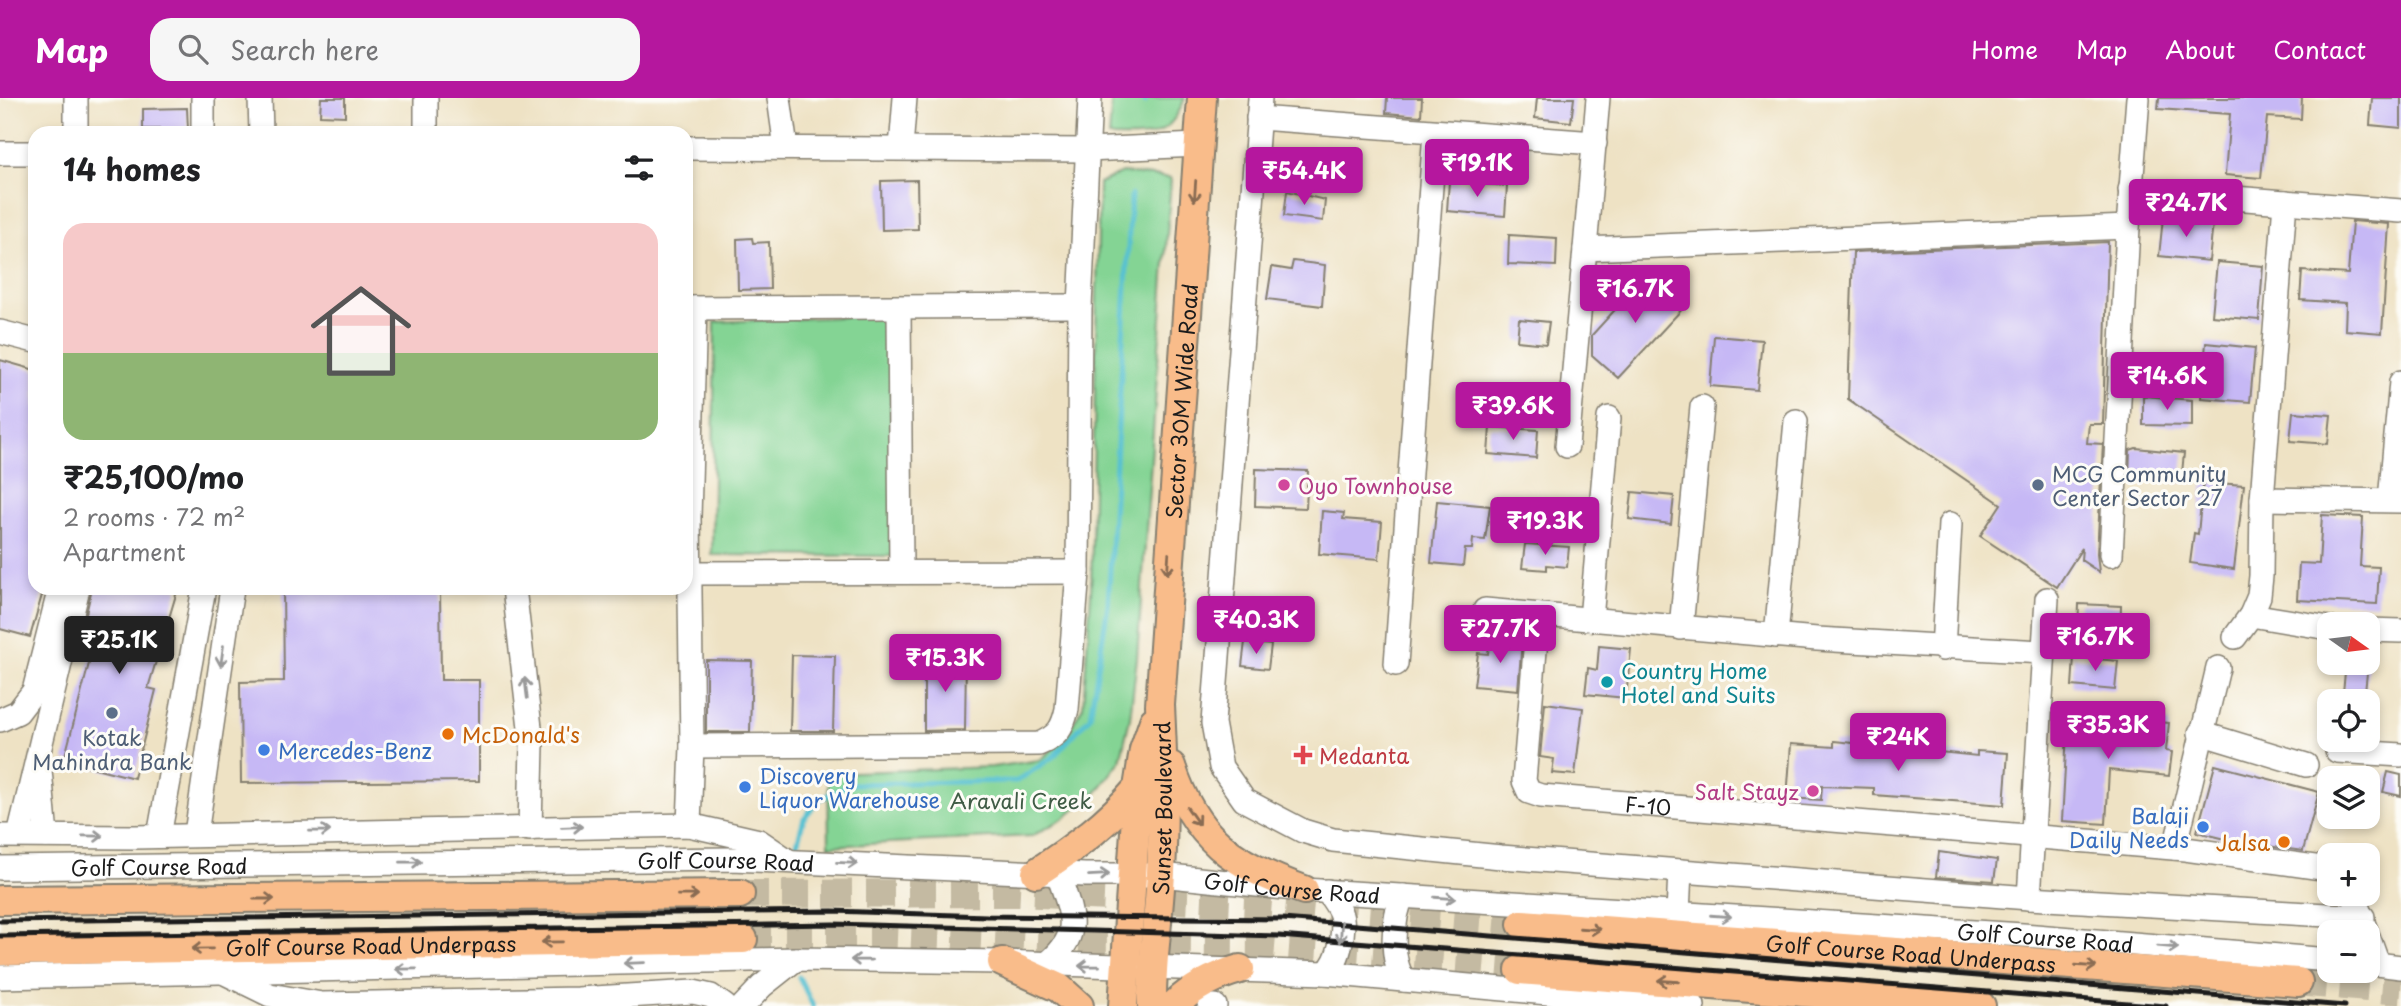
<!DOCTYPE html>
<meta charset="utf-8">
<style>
body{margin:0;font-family:"Playpen Sans",sans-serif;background:#f6f6f6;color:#202124;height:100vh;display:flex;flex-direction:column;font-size:26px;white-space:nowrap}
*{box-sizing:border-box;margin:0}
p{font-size:23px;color:#757577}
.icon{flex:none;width:38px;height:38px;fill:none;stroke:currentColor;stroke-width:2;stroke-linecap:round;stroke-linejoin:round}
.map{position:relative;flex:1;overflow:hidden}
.sheet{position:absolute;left:28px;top:28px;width:665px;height:469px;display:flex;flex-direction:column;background:#fff;border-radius:21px;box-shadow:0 4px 10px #0003}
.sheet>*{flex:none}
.needle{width:46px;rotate:104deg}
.buttons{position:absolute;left:2317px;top:514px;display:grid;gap:14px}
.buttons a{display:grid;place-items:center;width:63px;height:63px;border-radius:14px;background:#fff;box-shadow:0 4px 10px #0003;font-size:35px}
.price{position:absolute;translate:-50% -60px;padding:0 16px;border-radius:7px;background:#b5179e;color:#fff;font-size:23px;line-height:46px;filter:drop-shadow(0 2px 4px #0008)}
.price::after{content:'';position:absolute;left:50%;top:42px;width:21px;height:16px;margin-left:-10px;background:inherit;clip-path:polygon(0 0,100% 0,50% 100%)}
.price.active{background:#222;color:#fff}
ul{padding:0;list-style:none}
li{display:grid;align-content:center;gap:14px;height:371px;padding:0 35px}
li span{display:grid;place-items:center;height:217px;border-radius:21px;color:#555}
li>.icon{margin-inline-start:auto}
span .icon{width:126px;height:126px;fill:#fffc;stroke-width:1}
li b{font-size:30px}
h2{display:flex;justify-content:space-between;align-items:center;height:84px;padding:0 35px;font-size:30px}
header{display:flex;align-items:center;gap:42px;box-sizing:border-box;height:98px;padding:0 35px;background:#b5179e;color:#fff}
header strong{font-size:33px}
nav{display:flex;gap:38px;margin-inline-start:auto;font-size:24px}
.search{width:490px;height:63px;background:#f6f6f6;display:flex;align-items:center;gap:18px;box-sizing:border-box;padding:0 24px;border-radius:21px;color:#757577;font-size:26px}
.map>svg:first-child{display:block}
.green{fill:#84d494;stroke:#507858;stroke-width:2}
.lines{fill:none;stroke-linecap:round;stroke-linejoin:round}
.stream{stroke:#57c1d2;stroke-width:5}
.building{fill:#c6b8f5}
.major-tunnel{stroke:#c4baa2;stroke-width:28;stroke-dasharray:28 14;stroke-linecap:butt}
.minor-casing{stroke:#857f70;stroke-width:26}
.major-casing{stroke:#857f70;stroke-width:32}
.minor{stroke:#fff;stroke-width:23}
.major{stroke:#f9bc8a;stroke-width:28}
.rail{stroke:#1c1c1c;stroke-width:5}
.oneway{stroke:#8a6c53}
.oneway2{stroke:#999}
.hotel-dot{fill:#d1479c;stroke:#fdfcf7;stroke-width:2.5}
.service-dot{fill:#5c6f8a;stroke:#fdfcf7;stroke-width:2.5}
.culture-dot{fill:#0f9aa8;stroke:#fdfcf7;stroke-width:2.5}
.food-dot{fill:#e8710a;stroke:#fdfcf7;stroke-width:2.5}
.shop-dot{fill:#3f7fe0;stroke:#fdfcf7;stroke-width:2.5}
.health-dot{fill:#e0444e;stroke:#fdfcf7;stroke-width:2.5}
.labels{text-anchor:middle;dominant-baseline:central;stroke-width:6;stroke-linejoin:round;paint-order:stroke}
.street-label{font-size:21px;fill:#1c1c1c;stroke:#fdfcf7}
.service-label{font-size:21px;fill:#4e5e75;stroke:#fdfcf7;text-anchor:start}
.hotel-label{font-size:21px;fill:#b23c85;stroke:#fdfcf7;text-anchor:start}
.culture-label{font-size:21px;fill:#0d838f;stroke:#fdfcf7;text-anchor:start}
.food-label{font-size:21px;fill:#c56008;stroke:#fdfcf7;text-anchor:start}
.shop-label{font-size:21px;fill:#366cbe;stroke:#fdfcf7;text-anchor:start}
.health-label{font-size:21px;fill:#be3a42;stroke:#fdfcf7;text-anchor:start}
.park-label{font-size:21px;fill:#405c46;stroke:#fdfcf7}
</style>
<header>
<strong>Map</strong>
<div class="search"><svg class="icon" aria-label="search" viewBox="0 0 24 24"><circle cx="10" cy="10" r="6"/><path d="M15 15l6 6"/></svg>Search here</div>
<nav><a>Home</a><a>Map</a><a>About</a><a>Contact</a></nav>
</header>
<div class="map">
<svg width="2401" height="908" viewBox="0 0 2401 908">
<rect width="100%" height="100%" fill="#fdfcf7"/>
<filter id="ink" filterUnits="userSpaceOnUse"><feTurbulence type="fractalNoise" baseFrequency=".0143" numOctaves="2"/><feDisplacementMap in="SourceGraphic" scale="14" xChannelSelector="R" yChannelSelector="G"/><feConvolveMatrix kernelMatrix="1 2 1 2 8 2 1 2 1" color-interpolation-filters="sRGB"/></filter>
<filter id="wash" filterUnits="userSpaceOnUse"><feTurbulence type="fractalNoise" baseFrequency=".00686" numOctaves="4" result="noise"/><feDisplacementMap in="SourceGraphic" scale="28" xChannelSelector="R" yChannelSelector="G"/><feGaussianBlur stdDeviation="1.57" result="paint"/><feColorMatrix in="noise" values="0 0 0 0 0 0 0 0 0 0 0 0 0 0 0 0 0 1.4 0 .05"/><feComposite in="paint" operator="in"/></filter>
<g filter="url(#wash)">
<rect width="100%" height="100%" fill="#eee2c4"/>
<!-- green -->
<path class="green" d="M1112 0H1185C1169 42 1149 40 1109 39Z
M1122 75 1171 80 1137 560 1130 620 1120 663 1097 694 1063 721 1032 738 829 748 828 675 992 669 1040 662 1065 640 1083 608 1091 495 1099 85Z
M890 217 893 458 712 457 715 224Z"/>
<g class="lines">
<!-- stream -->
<path class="stream" d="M1145 0V4
M794 757 804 720 820 701 851 686 1017 683 1053 659 1090 619 1108 507 1131 97
M799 879 813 908"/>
</g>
<g id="blocks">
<!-- building -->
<path class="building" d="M321 0H345V18L320 17Z
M1387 0H1422L1421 18 1386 15Z
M1537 0H1574L1571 24 1535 20Z
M2159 0H2302L2301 21 2267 19 2261 80 2225 77 2230 16 2158 11Z
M2372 0H2401V30L2370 27Z
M187 10 188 31H143V11Z
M917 82 918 131 882 132 881 83Z
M1449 83 1507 88 1505 118 1447 113Z
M1287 93 1325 102 1323 123 1284 118Z
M2163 120 2213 125 2209 163 2159 158Z
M2352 123 2389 126 2382 235 2345 232 2346 205 2300 202 2302 173 2348 176Z
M1509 137 1557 140 1556 168 1508 166Z
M752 140 753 145 769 144 770 191 738 192 737 141Z
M2108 144 2103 326H2089L2087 345 2103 346 2097 456 2099 474 2081 462 2082 450 2057 489 1980 438 2001 406 1848 301 1853 154Z
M1293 163 1325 167 1322 208 1267 201 1272 169 1291 172Z
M2217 164 2263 168 2259 222 2212 218Z
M1644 180H1658L1686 207 1618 280 1592 257V237Z
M1519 221 1549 224 1546 246 1517 243Z
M1714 238 1762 242 1757 292 1710 288Z
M2206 245 2255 250 2250 304 2201 300Z
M0 262 35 272V490H44L30 539 0 531Z
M2143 298 2192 302V328L2143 327Z
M2293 314 2331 317 2328 346 2290 343Z
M1490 329 1538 332 1536 360 1488 356Z
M2136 350 2184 355 2181 385 2129 379 2130 352Z
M1256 371 1308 373 1306 410 1255 408Z
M2203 384 2244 387 2234 471 2190 465 2194 435 2198 436Z
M1632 394 1674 398 1671 426 1629 421Z
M1437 403 1490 408 1485 442 1473 441 1472 451H1465L1463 468 1431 465Z
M1322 413 1344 415 1343 421 1382 424 1379 461 1319 456Z
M2322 417 2363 419 2360 468 2379 469 2377 506 2297 502 2299 465 2319 466Z
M1525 446 1569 449 1567 469 1547 467V472L1522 470Z
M92 490H178L148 590 156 592 134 680 64 662 93 550 79 546Z
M283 490H440L441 582H479V683L241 685 240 584 284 583Z
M2079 506 2121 508 2120 536 2078 534Z
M1490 539 1522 542 1518 592 1474 588 1478 555 1488 556Z
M1245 544 1271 547 1268 571 1242 568Z
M1599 548 1631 551 1626 600 1585 596 1588 570 1597 572Z
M792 557 835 558 833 633H790Z
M924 559 966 560 965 632 924 633Z
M2074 559 2118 563 2115 592 2072 588Z
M706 562 752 563 750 634H706Z
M2346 565H2368L2364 604H2342Z
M1545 605 1583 610 1575 677 1552 675 1554 661 1540 659Z
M2068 617 2169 625 2166 653 2172 654 2169 678 2109 672 2106 726 2062 723Z
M1834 643 1977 658V653L2008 655 2004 707 1874 697V690L1822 688 1821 702 1787 700 1791 646 1834 649Z
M2215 667 2319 694 2303 753 2238 744 2197 734Z
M2388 674 2401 677V698L2383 694Z
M1939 754 1997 762 1994 783 1936 779Z"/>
</g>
</g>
<g filter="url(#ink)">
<use href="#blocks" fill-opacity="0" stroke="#857f70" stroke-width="2"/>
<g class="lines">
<!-- major-tunnel -->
<path class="major-tunnel" d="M740 796 1018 795 1266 806 1522 826
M743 841H891L1103 850 1249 851 1520 872
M2298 884 2401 893"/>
<!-- minor casing -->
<g class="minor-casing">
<g id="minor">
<path d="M76 0V35"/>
<path d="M203 0V35"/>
<path d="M260 0 261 35"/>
<path d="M779 0 786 50"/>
<path d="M1260 0 1213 625 1221 669 1244 702 1303 733 1333 742 1501 759 2029 800 2363 819"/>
<path d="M1598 0 1585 151 2128 129"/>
<path d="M1258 20 1595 45"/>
<path d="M426 35V0"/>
<path d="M686 50 1087 52 1198 47"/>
<path d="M901 50 905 0"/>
<path d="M0 55H35"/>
<path d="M2130 92 2401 113"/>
<path d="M686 210 1080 208"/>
<path d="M695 210 689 419 692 648 1039 646C1058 638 1063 630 1067 611L1078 474 1080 208 1090 0"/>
<path d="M899 211 901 473"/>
<path d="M0 234 35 243"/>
<path d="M1567 348 1585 151"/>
<path d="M2262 401 2401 403"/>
<path d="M2390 402 2401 284"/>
<path d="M2111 457 2128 129 2138 0"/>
<path d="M691 475 1078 474"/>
<path d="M514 490 532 647 530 731"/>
<path d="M1485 512 1817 541 2043 554"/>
<path id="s1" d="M1538 517 1524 683 1529 694 1541 698 2185 751 2329 771"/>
<path d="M2251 517 2329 530"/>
<path d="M1591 521 1609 320"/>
<path d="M1681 530 1702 309"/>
<path d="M2368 532 2401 533"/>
<path d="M1776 538 1796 323"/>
<path d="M2235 539 2251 517 2259 498 2261 478 2262 401 2285 104"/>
<path d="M1943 551 1950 426"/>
<path d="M1396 566 1435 34"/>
<path d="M0 622 18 614 34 593 60 490"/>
<path d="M2200 635 2306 667"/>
<path d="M2337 653 2401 657"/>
<path d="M40 672 46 738"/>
<path d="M689 727 692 648"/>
<path d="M196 736 232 490"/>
<path d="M19 737 78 490"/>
<path d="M0 738 135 739 689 727 759 743 787 762"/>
<path d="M159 738 204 490"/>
<path d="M2175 750 2218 570"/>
<path id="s2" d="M0 770 732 761 1085 777H1161L1304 792 2023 837 2329 862"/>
<path d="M2353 796 2378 866"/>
<path d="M1403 798C1392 819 1390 862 1404 882"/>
<path d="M2029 800 2047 501"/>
<path d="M1678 815 1680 773"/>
<path d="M2368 865 2401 869"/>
<path d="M1044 868C1084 837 1072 817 1058 776"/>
<path d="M1325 875C1339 866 1346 832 1341 817 1339 809 1332 801 1327 793"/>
<path d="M227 876 270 897 322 906 578 901 693 894 711 898 725 908"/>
<path d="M0 879 796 861 1002 864 1325 875 1693 908"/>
<path d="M743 908 762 888 796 861"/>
<path d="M1210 908H1215"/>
</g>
</g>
<!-- major casing -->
<g class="major-casing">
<g id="major">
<path d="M1171 668C1194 740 1233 767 1304 792"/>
<path d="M1036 775C1074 750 1108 725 1138 690"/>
<path d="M0 802 740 796"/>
<path id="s3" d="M1522 826 2298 884"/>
<path id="s4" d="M0 853 743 841"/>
<path d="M1002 864 1059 890 1079 908"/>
<path d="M1520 872 1981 908"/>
<path d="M1123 908 1138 690 1144 652 1154 623"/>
<path id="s5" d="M1152 908C1151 863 1159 819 1161 774 1164 718 1163 663 1160 607L1202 0"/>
<path d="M1173 908C1192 890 1214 878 1240 871"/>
</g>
</g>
<!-- minor -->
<use href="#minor" class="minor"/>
<!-- major -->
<use href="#major" class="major"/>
<!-- rail -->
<path class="rail" d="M0 823 832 813 987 818 1283 821 2345 908
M0 838 833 826 1279 838 2166 908"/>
</g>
<!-- one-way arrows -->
<defs><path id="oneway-shaft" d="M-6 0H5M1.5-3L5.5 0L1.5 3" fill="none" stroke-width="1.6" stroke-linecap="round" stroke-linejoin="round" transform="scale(1.75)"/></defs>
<g class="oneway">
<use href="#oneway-shaft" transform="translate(1195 93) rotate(94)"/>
<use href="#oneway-shaft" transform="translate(1168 466) rotate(94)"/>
<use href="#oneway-shaft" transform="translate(1193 718) rotate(55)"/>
<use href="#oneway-shaft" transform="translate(688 797) rotate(-1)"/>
<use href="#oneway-shaft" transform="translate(264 801)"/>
<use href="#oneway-shaft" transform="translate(1590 831) rotate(4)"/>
<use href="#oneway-shaft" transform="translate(552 844) rotate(179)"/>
<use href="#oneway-shaft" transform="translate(202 851) rotate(179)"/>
<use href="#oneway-shaft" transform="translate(2086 868) rotate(4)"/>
<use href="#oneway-shaft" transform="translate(1668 883) rotate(-176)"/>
</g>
<g class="oneway2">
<use href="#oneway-shaft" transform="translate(222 558) rotate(98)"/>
<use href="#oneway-shaft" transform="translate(526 590) rotate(-97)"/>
<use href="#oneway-shaft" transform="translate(572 729) rotate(-2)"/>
<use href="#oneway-shaft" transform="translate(320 733) rotate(-1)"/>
<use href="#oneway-shaft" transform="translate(93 738) rotate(1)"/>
<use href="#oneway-shaft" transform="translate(411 764) rotate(-1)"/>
<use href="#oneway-shaft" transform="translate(847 765) rotate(3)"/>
<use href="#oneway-shaft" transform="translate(1099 777) rotate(-3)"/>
<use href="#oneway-shaft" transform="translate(1445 800) rotate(4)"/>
<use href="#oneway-shaft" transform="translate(1721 818) rotate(4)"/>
<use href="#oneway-shaft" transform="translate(1341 834) rotate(94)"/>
<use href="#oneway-shaft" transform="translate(2168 849) rotate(5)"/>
<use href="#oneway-shaft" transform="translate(861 862) rotate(-179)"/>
<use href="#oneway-shaft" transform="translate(634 865) rotate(178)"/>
<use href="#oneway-shaft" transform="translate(1089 868) rotate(-179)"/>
<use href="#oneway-shaft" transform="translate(406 871) rotate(179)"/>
</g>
</g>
<!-- markers -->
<g class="hotel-dot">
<circle cx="1284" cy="387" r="7"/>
<circle cx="1813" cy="693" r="7"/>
</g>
<g class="service-dot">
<circle cx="2038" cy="387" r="7"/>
<circle cx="112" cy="615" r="7"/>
</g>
<circle class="culture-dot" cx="1607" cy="584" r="7"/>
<g class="food-dot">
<circle cx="448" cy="636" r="7"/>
<circle cx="2284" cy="744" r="7"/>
</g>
<g class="shop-dot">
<circle cx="264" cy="652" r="7"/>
<circle cx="745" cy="689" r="7"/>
<circle cx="2203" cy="729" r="7"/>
</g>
<path class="health-dot" d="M1299.5 646.5h7v7h7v7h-7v7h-7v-7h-7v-7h7z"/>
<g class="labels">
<!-- street labels -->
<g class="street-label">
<text stroke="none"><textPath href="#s5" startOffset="606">Sector 30M Wide Road</textPath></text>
<text stroke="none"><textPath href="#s1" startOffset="299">F-10</textPath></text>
<text stroke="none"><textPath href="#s5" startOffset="198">Sunset Boulevard</textPath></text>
<text stroke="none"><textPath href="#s2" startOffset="726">Golf Course Road</textPath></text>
<text stroke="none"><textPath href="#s2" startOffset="159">Golf Course Road</textPath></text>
<text stroke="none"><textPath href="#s2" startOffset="1293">Golf Course Road</textPath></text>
<text stroke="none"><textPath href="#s2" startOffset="2048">Golf Course Road</textPath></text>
<text stroke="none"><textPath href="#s4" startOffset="371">Golf Course Road Underpass</textPath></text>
<text stroke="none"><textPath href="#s3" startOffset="390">Golf Course Road Underpass</textPath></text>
</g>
<!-- service labels -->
<g class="service-label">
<text x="2052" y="375">MCG Community<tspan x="2052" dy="24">Center Sector 27</tspan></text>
<text x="112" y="639" text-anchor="middle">Kotak<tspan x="112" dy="24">Mahindra Bank</tspan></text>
</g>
<!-- hotel labels -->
<g class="hotel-label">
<text x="1298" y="387">Oyo Townhouse</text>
<text x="1799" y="693" text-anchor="end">Salt Stayz</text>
</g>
<!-- culture labels -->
<g class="culture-label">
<text x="1621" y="572">Country Home<tspan x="1621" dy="24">Hotel and Suits</tspan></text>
</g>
<!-- food labels -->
<g class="food-label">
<text x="462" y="636">McDonald's</text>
<text x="2270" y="744" text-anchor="end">Jalsa</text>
</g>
<!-- shop labels -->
<g class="shop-label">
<text x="278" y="652">Mercedes-Benz</text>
<text x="759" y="677">Discovery<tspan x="759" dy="24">Liquor Warehouse</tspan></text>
<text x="2189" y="717" text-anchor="end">Balaji<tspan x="2189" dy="24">Daily Needs</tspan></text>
</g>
<!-- health labels -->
<g class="health-label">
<text x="1319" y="657">Medanta</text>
</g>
<!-- park labels -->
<g class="park-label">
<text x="1021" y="702">Aravali Creek</text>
</g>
</g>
</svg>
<div class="buttons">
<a><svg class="needle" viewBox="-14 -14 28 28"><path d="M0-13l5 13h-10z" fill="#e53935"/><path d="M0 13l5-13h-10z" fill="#757577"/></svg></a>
<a><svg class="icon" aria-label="locate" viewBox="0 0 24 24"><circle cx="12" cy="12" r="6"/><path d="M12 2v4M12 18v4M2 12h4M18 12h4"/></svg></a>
<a><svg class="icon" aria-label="layers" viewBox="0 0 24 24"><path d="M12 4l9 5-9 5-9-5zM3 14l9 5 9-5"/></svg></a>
<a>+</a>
<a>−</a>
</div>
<b class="price" style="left:1477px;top:101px">₹19.1K</b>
<b class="price" style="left:1304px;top:109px">₹54.4K</b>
<b class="price" style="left:2186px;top:141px">₹24.7K</b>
<b class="price" style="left:1635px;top:227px">₹16.7K</b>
<b class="price" style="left:2167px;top:314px">₹14.6K</b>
<b class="price" style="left:1513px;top:344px">₹39.6K</b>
<b class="price" style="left:1545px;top:459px">₹19.3K</b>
<b class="price" style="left:1256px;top:558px">₹40.3K</b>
<b class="price" style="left:1500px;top:567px">₹27.7K</b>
<b class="price" style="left:2095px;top:575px">₹16.7K</b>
<b class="price active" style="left:119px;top:578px">₹25.1K</b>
<b class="price" style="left:945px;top:596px">₹15.3K</b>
<b class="price" style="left:2108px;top:663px">₹35.3K</b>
<b class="price" style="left:1898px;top:675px">₹24K</b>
<section class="sheet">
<h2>14 homes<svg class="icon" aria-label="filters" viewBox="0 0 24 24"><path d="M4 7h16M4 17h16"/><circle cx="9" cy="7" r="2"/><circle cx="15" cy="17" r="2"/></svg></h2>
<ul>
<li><span style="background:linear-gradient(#f6c9c9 60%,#8fb573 0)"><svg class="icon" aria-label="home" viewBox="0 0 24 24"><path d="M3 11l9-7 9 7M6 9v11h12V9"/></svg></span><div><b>₹25,100/mo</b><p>2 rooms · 72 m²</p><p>Apartment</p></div></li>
</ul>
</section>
</div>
